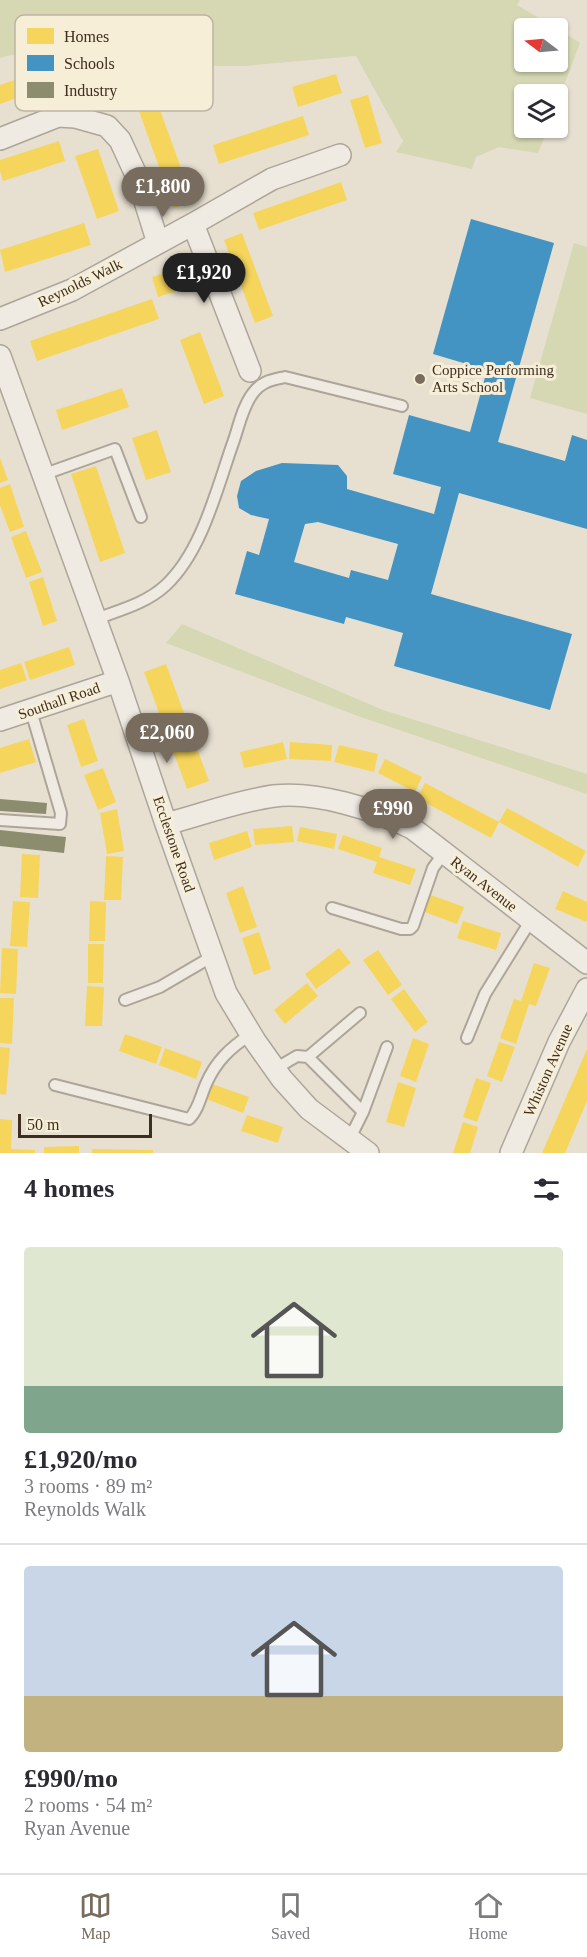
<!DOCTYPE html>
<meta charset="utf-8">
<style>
body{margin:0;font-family:"Times New Roman",serif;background:#f7f7f7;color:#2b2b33;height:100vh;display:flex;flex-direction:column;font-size:22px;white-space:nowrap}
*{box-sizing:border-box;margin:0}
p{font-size:20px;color:#7c7c81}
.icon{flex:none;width:33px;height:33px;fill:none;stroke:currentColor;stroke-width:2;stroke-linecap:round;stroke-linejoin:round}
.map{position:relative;height:1153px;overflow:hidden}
.drawer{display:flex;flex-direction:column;background:#fff;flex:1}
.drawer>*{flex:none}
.needle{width:39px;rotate:286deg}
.buttons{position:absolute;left:514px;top:18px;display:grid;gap:12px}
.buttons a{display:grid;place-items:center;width:54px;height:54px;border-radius:6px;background:#fff;box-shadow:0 2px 4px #0004;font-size:30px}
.scale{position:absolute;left:18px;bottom:15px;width:134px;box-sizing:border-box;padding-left:6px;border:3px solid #3d2e20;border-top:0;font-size:16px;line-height:21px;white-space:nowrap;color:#3d2e20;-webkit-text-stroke:4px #f7eed8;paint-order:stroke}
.price{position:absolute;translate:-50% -51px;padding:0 14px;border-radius:21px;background:#786c5e;color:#fff;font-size:20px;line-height:39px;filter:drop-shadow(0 2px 3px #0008)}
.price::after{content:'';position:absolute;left:50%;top:36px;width:18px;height:14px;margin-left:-9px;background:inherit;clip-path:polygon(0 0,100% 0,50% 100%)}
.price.selected{background:#222;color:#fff}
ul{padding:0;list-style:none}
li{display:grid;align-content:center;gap:12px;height:318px;padding:0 24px}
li+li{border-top:2px solid #e1e1e2}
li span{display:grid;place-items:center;height:186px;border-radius:6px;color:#555}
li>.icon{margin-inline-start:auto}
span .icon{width:108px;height:108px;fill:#fffc;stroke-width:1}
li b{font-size:26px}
h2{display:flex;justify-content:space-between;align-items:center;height:72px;padding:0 24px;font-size:26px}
.tabs{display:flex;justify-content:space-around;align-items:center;height:84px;border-top:2px solid #e1e1e2;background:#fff;font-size:16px;color:#7c7c81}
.tabs a{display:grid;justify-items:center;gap:3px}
.tabs .selected{color:#786c5e}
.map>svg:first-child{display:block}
.green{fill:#d6d7b3}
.homes{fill:#f6d55c}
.schools{fill:#4393c3;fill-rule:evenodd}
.industry{fill:#8c8c6e}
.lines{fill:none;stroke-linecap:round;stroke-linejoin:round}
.lane-casing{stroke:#ada599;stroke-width:14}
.street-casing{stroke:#ada599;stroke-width:24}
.lane{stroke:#efebe3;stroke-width:10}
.street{stroke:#efebe3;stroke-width:21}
.poi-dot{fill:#786c5e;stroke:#f7eed8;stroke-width:2}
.labels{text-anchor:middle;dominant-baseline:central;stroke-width:6;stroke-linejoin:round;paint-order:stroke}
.street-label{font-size:15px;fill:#3d2e20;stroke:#f7eed8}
.poi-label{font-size:15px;fill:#3d2e20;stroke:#f7eed8;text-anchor:start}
.key{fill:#f7eed8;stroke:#bfb4a1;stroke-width:1.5}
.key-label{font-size:16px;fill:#3d2e20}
</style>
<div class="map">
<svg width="587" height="1153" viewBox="0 0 587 1153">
<rect width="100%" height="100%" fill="#e7e0d1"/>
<!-- green -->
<path class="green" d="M0 0H520L517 5 556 28H525V62H558V29L580 43 558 101V94H525V128H548L538 153 499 147 476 157 472 169 396 152 403 141 356 56 244 66H153L78 49 11 55 0 58Z
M574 243 587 247V414L530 398Z
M182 624 383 710 587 774V794L355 715 166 643Z"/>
<!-- homes -->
<path class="homes" d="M49 68 54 85 0 104V85Z
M147 74 193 201 174 208 128 81Z
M336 74 342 93 298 107 292 87Z
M368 95 382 143 365 148 350 100Z
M303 116 309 135 219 164 213 145Z
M59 141 65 161 3 181 0 171V160Z
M98 149 119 211 97 219 75 156Z
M341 182 347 200 259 230 253 213Z
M84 223 91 245 5 272 0 250Z
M242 233 273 316 255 323 224 240Z
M193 264 199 284 158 297 152 277Z
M152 299 159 319 37 361 30 341Z
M200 332 224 396 204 404 180 340Z
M122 388 129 407 62 430 56 410Z
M157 430 171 472 146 480 132 438Z
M0 458 8 480 0 483Z
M96 466 125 553 100 562 71 474Z
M10 484 24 527 10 532 0 505V488Z
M26 531 42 572 26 578 11 537Z
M43 577 57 621 43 626 29 582Z
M69 647 75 665 30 680 24 662Z
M21 663 27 680 0 689V670Z
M166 664 209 781 187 789 144 672Z
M84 719 98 761 81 767 67 725Z
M29 739 36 762 0 773V748Z
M283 742 287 759 244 768 240 752Z
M290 742 332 745 331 761 289 759Z
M339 745 378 754 374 772 334 762Z
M385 759 422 777 415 792 378 773Z
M103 768 116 802 98 810 84 775Z
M425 783 499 822 491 838 417 798Z
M507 808 586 851 578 867 499 822Z
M117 809 124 851 107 854 100 813Z
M292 826 294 842 255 845 253 829Z
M300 827 337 834 334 849 297 841Z
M247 831 252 847 214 860 209 843Z
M343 835 382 848 379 857 416 869 410 885 373 873 377 862 338 849Z
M22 854 40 855 38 898 20 897Z
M106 856 123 857 121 900H104Z
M243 886 257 927 240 933 226 893Z
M563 891 587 902V922L555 909Z
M428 894 464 907 457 924 422 911Z
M13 901 30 902 27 947 10 946Z
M90 901 106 902 105 941H89Z
M463 921 501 933 496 950 457 938Z
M259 932 271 969 254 975 242 938Z
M88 944H104L103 983H88Z
M2 948 18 949 16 994 0 993Z
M339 948 351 963 316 989 305 974Z
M378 950 402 985 388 995 363 960Z
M534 963 550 968 536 1006 529 1004 516 1044 500 1038 514 999 521 1001Z
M307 983 318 996 285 1024 274 1010Z
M87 986 104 987 102 1026H85Z
M404 989 428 1022 415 1032 391 999Z
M0 998H14L12 1044 0 1043Z
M125 1034 162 1047 156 1064 119 1051Z
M413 1038 429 1044 416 1082 400 1076Z
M499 1042 515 1047 502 1082 487 1076Z
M0 1047 10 1048 6 1095 0 1094Z
M165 1048 202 1062 196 1079 159 1065Z
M587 1049V1101L565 1153H542Z
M476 1078 491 1083 477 1122 463 1117Z
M398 1082 416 1088 404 1127 386 1122Z
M212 1084 249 1097 243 1113 206 1099Z
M247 1115 283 1127 278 1143 241 1131Z
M0 1119 12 1120 11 1149 35 1150V1153H0Z
M463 1122 478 1127 470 1153H453Z
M79 1146V1153H44V1147Z
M92 1149 153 1150V1153H92Z"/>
<!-- schools -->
<path class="schools" d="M471 219 554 243 498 442 565 461 572 435 587 440V529L459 493 431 594 572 634 550 710 394 666 403 633 346 617 344 624 235 594 247 551 259 555 269 519 251 515 239 508 237 496 241 481 256 471 282 463 338 465 347 476V489L434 514 441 487 393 474 409 415 470 432 487 370 433 354ZM318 522 398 544 388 580 351 570 349 578 294 562 305 524Z"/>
<!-- industry -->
<path class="industry" d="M0 799 47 803 46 814 0 811Z
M0 830 66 837 64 853 0 846Z"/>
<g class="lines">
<!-- lane casing -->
<g class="lane-casing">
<path id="lane" d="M42 475 115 449 141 517
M96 619C120 610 147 603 166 585 203 550 217 487 234 440 239 425 243 406 253 393 262 381 272 380 285 377L402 406
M0 820 60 824 61 813 31 711
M332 908 401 929H410L413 926 433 868 444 853
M125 1000 160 987 213 956
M467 1038 485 994 531 920
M308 1057 360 1013
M275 1069 297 1056 308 1057 363 1112 349 1140
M55 1085 189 1119C198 1111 201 1095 206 1084 216 1061 230 1048 251 1034
M363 1112 387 1047"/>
</g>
<!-- street casing -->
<g class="street-casing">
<path id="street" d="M0 139 58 116 75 117 107 126 120 140 138 179 158 243
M193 224 250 371
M0 319 72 290 193 224 272 179 340 155
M0 356 118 681 166 824 226 993 255 1041 282 1079 309 1109 368 1153
M0 720 118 681
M166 824C201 815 237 801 274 796 316 791 374 809 412 828L587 963
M511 1153 559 1042 587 989"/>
</g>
<!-- lane -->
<use href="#lane" class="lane"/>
<!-- street -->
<use href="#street" class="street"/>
</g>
<!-- markers -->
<circle class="poi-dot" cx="420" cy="379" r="6"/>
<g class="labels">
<!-- street labels -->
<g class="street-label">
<text transform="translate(80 283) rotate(-26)">Reynolds Walk</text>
<text transform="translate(59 701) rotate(-19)">Southall Road</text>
<text transform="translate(174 844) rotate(71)">Ecclestone Road</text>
<text transform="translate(484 884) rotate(38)">Ryan Avenue</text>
<text transform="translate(548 1070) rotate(-66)">Whiston Avenue</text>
</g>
<!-- poi labels -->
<g class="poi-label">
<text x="432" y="370">Coppice Performing<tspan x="432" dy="17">Arts School</tspan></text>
</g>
</g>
<!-- legend -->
<rect x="15" y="15" width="198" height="96" rx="9" class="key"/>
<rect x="27" y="28" width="27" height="16" fill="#f6d55c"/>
<rect x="27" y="55" width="27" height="16" fill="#4393c3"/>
<rect x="27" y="82" width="27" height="16" fill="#8c8c6e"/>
<g class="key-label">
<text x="64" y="42">Homes</text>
<text x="64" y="69">Schools</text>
<text x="64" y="96">Industry</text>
</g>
</svg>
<div class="buttons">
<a><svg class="needle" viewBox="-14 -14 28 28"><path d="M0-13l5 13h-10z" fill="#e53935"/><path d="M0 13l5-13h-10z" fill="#7c7c81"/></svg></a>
<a><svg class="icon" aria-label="layers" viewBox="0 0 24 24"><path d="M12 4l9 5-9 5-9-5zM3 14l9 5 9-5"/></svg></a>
</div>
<div class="scale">50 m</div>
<b class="price" style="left:163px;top:218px">£1,800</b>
<b class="price selected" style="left:204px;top:304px">£1,920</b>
<b class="price" style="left:167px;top:764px">£2,060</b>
<b class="price" style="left:393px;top:840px">£990</b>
</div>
<section class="drawer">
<h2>4 homes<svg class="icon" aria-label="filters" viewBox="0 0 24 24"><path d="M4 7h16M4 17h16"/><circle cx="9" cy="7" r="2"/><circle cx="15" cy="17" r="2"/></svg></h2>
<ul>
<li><span style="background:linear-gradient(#dfe7d0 75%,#7fa58c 0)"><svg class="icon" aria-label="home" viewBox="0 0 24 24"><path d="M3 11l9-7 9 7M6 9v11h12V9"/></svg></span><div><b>£1,920/mo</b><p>3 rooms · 89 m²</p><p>Reynolds Walk</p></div></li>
<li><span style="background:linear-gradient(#c9d6e8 70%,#c2b280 0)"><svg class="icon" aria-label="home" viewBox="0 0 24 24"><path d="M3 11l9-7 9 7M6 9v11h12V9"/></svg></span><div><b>£990/mo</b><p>2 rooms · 54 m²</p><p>Ryan Avenue</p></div></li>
</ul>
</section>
<nav class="tabs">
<a class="selected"><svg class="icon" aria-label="map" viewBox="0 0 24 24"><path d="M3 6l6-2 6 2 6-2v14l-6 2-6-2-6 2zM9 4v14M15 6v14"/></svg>Map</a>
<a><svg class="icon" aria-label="saved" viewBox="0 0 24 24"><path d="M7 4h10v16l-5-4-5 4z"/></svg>Saved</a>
<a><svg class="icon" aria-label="home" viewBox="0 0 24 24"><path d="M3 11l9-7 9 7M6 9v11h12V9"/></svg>Home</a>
</nav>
